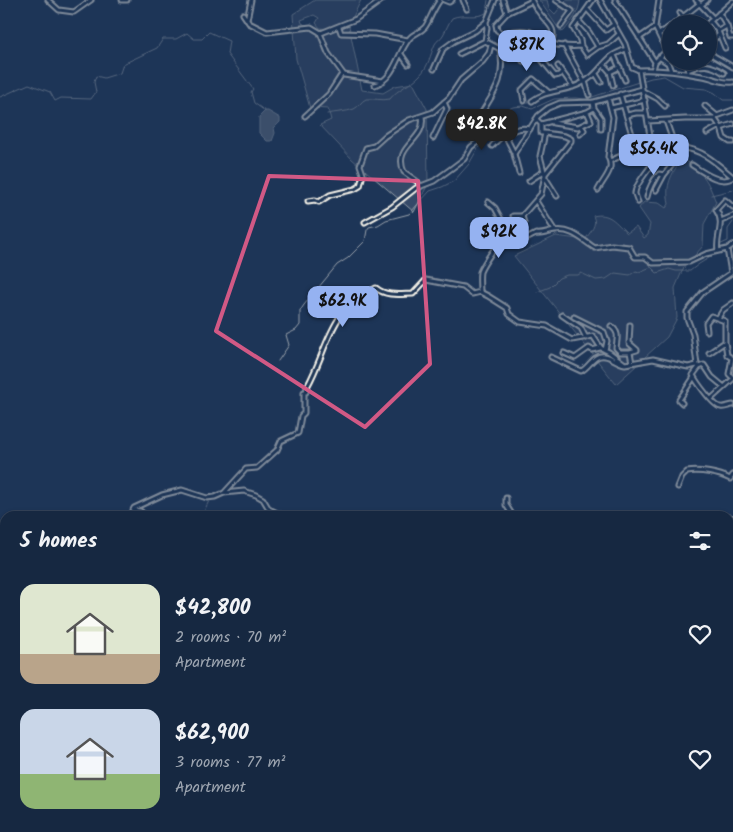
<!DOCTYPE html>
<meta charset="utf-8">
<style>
body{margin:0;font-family:Kalam,sans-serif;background:#23344c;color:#f1f3f6;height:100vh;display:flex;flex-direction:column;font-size:19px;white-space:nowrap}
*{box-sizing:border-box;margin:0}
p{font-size:16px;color:#9ea6b1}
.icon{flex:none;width:28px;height:28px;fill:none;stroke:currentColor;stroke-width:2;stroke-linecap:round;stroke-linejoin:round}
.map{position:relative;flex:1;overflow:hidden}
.details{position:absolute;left:0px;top:511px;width:734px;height:321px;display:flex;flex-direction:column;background:#162841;border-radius:15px 15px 0 0;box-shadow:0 1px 4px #0004,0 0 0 1px #35445a}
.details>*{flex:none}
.tools{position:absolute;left:662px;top:15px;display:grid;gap:10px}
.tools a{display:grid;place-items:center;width:55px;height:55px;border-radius:50%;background:#162841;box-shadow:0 1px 4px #0004,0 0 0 1px #35445a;font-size:25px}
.price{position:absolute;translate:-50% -42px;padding:0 11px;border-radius:10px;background:#95b2f1;color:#111;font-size:16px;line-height:32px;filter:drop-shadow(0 1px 2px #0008)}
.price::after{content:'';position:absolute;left:50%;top:30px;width:15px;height:11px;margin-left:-8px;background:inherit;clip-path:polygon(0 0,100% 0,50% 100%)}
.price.selected{background:#222;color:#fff}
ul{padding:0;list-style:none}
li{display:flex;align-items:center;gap:15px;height:125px;padding:0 20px}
li span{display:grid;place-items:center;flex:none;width:140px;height:100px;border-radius:15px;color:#555}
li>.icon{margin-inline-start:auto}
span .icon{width:60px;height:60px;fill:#fffc;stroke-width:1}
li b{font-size:21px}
h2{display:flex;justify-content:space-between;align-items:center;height:60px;padding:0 20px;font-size:21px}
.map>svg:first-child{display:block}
.green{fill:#354a67;stroke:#949ea8}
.water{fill:#5e6d82;stroke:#9aa2ab}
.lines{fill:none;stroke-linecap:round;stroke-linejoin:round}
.stream{stroke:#9aa2ab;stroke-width:1}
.river{stroke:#5e6d82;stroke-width:4}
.minor-casing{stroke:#f4f1e8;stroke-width:7}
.minor{stroke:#1d3557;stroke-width:3}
.marked{fill:none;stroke:#d15985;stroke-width:4;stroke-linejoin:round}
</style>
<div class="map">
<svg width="733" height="832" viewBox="0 0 733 832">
<rect width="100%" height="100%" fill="#1d3557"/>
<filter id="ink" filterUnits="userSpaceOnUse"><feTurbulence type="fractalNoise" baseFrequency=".02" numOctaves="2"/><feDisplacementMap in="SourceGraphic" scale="10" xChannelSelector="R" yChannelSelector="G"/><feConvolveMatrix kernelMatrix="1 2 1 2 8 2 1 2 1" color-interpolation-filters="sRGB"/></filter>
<g filter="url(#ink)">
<!-- green -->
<path class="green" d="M315 0H361L351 21 330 29 320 28 316 23 319 18 314 15 301 20 302 23 321 35 350 22 349 26 362 90 383 93 395 86 413 83 427 109 428 184 414 212 352 159 320 125 331 120 328 109 310 108 296 59 293 14Z
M539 0H547L549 8 555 14 566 0H580C579 13 572 21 564 31L561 32Z
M681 159H684C705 176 706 177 716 202L704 224 703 246 683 269 675 288 677 318 667 337 645 357 643 364 637 365 616 384 514 256 556 236 585 240C590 232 598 225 593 216 610 212 615 222 627 233L636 227 644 238 648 235 650 224 639 208 644 202 659 203 666 208 669 204C665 184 671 176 681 159Z
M147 828H450L449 832 421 829 422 832H149Z"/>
<!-- water -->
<path class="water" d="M265 111H268L280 118V122L274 128 275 133 272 141H267L259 133V117Z
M624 828 686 829 695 828 686 831 664 830 662 832H628Z"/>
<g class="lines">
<!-- stream -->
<path class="stream" d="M0 97 29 84 50 92 55 101 61 98 91 99 96 92 94 82 96 76 104 78 120 73 123 64 157 48 163 39H176L187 33 194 39H202L209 32 229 41 227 54 253 89 251 92 254 103 265 111
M327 114C336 112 346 112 354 109 359 107 361 101 366 99 373 98 382 101 390 99 397 89 411 85 420 75 429 66 430 55 435 44 437 40 441 39 443 35 446 30 448 24 452 18 463 13 476 19 486 13L488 0
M711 195 733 190
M719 245 728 241V229L733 222
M537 292 550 287 559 278 567 275H578L581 273 596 280 606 279 615 273 630 275 636 271 639 272 651 267 657 273 669 269 676 271H690L699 264 717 253
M278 361 289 345 286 335 296 330 300 325V311L304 305 337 265 348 258 365 241 367 230 369 227 378 225 386 220 409 214 430 191 442 187 454 181 469 164 478 148 492 134 504 111 513 107 523 106 532 109 554 99 575 98 586 99 651 78 664 76 683 87 706 89 715 93 723 100H733
M205 513V509L209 501"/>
<!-- river -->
<path class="river" d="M361 828H380L404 832"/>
<!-- minor casing -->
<g class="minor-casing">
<path id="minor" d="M48 0 59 10 74 12 91 0
M122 0H127
M444 0 449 2 452 0
M463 0 467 9
M503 0 507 13
M531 0C534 4 535 8 538 11 546 24 558 26 551 44
M556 0 572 11 561 26
M600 0 625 44 632 67 639 70
M615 0 655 62 653 70
M659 0 655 27 666 50
M696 0 713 18
M701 5 707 0
M587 9 606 30 613 25
M680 13 688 24
M719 13 727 26 730 37H733
M243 14 249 23 267 32 311 27 321 33 356 19 382 0
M247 20 251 0
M578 20 589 32 598 47 608 44 619 34
M710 21 718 31 725 48
M674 24 699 4
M707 24 733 1
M496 25 497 30 501 33C511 32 523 28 533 33 537 34 539 39 542 40 551 46 571 47 581 46L587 55 598 47
M496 25 507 13 532 1
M339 27 341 33 375 34 408 40
M718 31 727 26
M320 33 328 53 344 75 383 81
M659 34 671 26
M639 38 655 27
M709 43 719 35
M564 45 584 82
M581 46 580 40 573 28 593 0
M500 49 510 46H522
M709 51 714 56 733 67
M401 54 408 64
M459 54 485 41 487 28 486 22 495 0
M614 55 625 80
M659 57 668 63 671 71
M542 60 555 76 559 75 562 72
M523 61C527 52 535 51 539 39
M686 61 688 72
M655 62 671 46
M604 65 610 72 613 85
M558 66 573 87
M434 69 443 49 454 41 475 31 486 22
M688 70C702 63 711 64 724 73
M610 72 620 67
M596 74 601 82
M585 81 589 95
M375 85C395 78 397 54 409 39 413 33 420 33 425 27 430 20 433 9 440 0
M643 91 658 99 665 106
M620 94 636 148
M524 101 522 90 533 79 548 92
M532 101C545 90 564 92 580 84 597 76 599 67 612 56 616 53 622 51 626 49
M705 106 717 116
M594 108 601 118V129
M611 108 645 100
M627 115 636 113H646
M305 116 329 94 342 74
M717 116 715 119 721 128 733 124
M717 116 733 110
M536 119 541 124 587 112 594 108 593 102
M648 121 685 119H715
M553 123 578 127 591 121 587 112
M501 127 514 153
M707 133 718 127 721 128 724 138 730 142H733
M580 134 584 130 581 126
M433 138 447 109 444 102
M651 142 639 70C660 69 681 72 702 76 713 77 722 84 733 82
M651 142 676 160 684 148 675 144 673 141 666 121
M492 146C501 136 516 125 530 129
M684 148C704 150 718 165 733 177 721 186 703 172 692 165
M610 161 651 142
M519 173 514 154 538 116 548 108 560 103 594 102 642 89
M545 174 571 141V139L565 136 545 133
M545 177 557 196
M529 181 544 171
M420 187 418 182 404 172C392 145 427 141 422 116
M598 190C604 178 615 170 608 157L613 117 608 98
M656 190 664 175 676 160
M647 197C649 188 652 181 659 174L664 175
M308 201 315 200 319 202 330 195 355 189 360 186 363 174 360 165 366 148 374 146 385 136 409 120 433 112 449 98 461 80 483 61 489 53 491 45
M536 201 555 231
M488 202 495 208 503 223 515 229 525 239
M638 202C637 200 636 197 635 194 634 185 656 159 664 152
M513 216H522
M522 216 541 194 545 175 540 156 545 133H541V124
M721 221 733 216
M365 222 392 207 416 188 434 181 452 168 464 159 471 147 480 140 484 134 483 132 475 125C489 96 507 86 500 49L485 41
M515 229 524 223 522 216
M498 243 508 231
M718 251C715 237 726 223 716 210L725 200 733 207
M480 292C480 286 479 278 480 272 483 264 493 251 498 243 504 242 509 244 515 243 523 242 529 237 536 234 542 235 548 232 555 231 571 228 582 240 595 248L612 245 629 247 635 257H645L653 263 689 262 706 254 727 249 733 245
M562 315 581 328 586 338
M574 317 604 332 607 341 605 350
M718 318 723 310 733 303
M611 326C620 333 617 338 616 348L620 352H630L632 363
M707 331 706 323 711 316 725 321V342L709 353
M725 342 727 355 732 358 729 374 733 378
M630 352 637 350 629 343 630 325
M564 353 575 358 589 348 592 350 600 348
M551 357 581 371C590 367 593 354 605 356 612 357 617 363 625 364
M699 367 697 365 693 334 687 318V312L703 292 731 273 727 249
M724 387 712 377 704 365 699 367 693 375C696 381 714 407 721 407 725 408 730 405 733 405
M711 399 733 379
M682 403 679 400 694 377
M678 487 682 477 687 472C700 470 719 473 730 479L733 475
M224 493 246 469 257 468 277 450 281 441 298 433 301 416 304 413V392H306L307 387C329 347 329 308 376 288 387 297 401 294 413 294L426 280 463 287 472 294 480 292 488 296 507 308 509 314 520 322 547 326 572 340 593 336 601 348 609 352 625 364 653 359 688 367 697 365
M506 498V505L513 516
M146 516 140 511 133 510 134 508 162 495 182 490 207 498 215 497 224 493 244 491 256 495 263 499 269 509 279 514 288 516
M729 517 733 518
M729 530H733
M729 552 733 546
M729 554V558H733
M0 595 5 592
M729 600 733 599
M729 693 733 694
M729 821 733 820
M557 832 561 828
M624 832 625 828
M688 832 703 828"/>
</g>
<!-- minor -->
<use href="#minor" class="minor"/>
</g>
</g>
<!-- marked area -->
<path d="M0 0H733V832H0ZM269 176 418 181 430 364 365 427 216 331Z" fill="#1d3557" fill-opacity=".55" fill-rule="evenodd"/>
<path class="marked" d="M269 176 418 181 430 364 365 427 216 331Z"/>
</svg>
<div class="tools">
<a><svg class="icon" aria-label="locate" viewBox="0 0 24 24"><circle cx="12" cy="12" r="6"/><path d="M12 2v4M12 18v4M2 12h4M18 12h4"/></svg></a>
</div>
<b class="price" style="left:527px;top:72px">$87K</b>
<b class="price selected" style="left:482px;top:151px">$42.8K</b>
<b class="price" style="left:654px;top:176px">$56.4K</b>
<b class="price" style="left:499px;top:259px">$92K</b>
<b class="price" style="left:343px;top:328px">$62.9K</b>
<section class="details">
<h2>5 homes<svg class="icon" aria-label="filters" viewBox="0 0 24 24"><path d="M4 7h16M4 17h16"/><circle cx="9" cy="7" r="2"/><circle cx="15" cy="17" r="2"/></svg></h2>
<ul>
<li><span style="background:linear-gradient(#dfe7d0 70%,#b9a48a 0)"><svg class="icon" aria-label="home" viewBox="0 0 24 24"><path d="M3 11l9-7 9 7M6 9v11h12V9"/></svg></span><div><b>$42,800</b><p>2 rooms · 70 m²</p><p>Apartment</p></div><svg class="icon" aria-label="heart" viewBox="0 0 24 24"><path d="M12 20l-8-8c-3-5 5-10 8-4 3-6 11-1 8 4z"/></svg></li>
<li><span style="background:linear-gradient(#c9d6e8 65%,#8fb573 0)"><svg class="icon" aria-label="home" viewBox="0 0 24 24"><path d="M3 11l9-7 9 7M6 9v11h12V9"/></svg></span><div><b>$62,900</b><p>3 rooms · 77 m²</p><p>Apartment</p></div><svg class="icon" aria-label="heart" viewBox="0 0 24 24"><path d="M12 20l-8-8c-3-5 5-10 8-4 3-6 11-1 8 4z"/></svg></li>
</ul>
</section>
</div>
